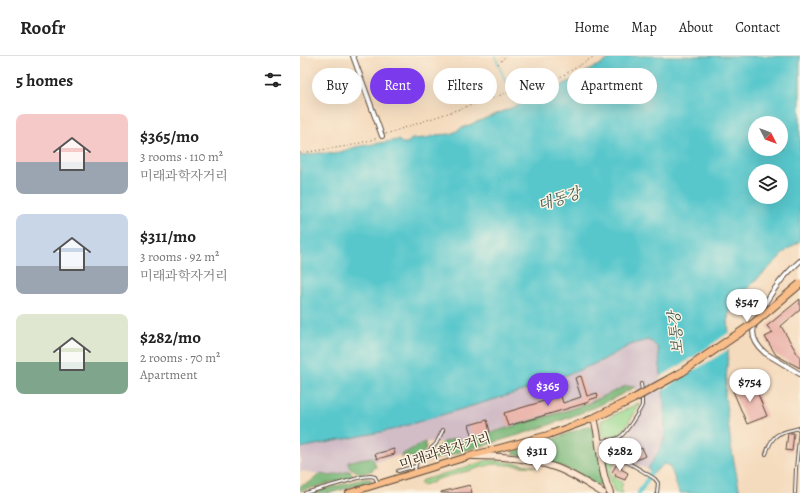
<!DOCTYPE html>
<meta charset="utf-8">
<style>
body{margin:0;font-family:Alegreya,"Noto Serif KR",serif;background:#f6f6f6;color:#222;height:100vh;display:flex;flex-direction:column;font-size:15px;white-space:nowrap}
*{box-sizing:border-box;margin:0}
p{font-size:13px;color:#767676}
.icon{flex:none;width:22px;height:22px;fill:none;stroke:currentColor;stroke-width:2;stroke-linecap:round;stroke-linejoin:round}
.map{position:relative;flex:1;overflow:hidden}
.sheet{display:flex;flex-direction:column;background:#fff;width:300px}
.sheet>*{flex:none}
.banner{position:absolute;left:12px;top:12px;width:380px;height:36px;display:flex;gap:8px}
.needle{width:26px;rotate:132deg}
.buttons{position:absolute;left:448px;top:60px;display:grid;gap:8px}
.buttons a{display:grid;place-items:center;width:40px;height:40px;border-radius:50%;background:#fff;box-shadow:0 4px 16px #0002;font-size:20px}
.price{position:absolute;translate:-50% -34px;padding:0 9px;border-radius:14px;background:#fff;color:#222;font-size:13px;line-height:26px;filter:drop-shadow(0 1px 2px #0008)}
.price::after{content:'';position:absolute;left:50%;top:24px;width:12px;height:9px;margin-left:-6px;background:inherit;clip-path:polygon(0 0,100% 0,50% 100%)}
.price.active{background:#7c3aed;color:#fff}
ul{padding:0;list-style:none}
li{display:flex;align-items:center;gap:12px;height:100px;padding:0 16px}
li span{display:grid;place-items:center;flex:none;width:112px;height:80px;border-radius:8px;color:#555}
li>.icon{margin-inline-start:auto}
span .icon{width:48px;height:48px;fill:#fffc;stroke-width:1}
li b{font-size:17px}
h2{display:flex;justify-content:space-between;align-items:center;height:48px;padding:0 16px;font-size:17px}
.tag{padding:0 14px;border-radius:18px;background:#fff;box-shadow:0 4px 16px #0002;font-size:14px;line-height:36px}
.tag.active{background:#7c3aed;color:#fff}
header{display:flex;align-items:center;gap:24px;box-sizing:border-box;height:56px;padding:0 20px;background:#fff;border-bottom:1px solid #e0e0e0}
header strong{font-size:19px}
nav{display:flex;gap:22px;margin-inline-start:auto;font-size:14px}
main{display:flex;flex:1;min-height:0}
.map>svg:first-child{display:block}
.industrial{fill:#d2bdc7}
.green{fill:#97d78e;stroke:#698056}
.forest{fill:#79b879;stroke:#5a714c}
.water{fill:#59c7cc;stroke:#4a7875;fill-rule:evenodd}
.pier{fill:#f5dbbe}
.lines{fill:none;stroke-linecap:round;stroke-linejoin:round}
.stream{stroke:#59c7cc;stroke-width:1.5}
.canal{stroke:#59c7cc;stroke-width:4.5}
.building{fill:#ebb4aa}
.service-casing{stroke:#574536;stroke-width:4}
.minor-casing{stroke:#574536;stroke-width:6}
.secondary-casing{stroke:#574536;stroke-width:8}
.primary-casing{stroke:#574536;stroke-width:8}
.trunk-casing{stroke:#574536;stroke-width:9}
.path{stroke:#574536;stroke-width:1;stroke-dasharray:1 3;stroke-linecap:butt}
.service{stroke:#fff;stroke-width:2}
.minor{stroke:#fff;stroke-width:4}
.secondary{stroke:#fce5d0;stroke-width:6}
.primary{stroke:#f8bd89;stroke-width:6}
.trunk{stroke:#f8bd89;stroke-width:7}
.trunk-bridge-casing{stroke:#574536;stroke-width:9;stroke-linecap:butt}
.trunk-bridge{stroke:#f8bd89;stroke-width:7}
.labels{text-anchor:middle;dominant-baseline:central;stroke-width:3;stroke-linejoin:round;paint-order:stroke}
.street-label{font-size:14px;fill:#3b2a1e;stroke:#fcf5e5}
.water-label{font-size:15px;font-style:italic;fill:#445952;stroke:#fcf5e5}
</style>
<header>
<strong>Roofr</strong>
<nav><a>Home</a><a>Map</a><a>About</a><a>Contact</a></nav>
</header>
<main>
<section class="sheet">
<h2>5 homes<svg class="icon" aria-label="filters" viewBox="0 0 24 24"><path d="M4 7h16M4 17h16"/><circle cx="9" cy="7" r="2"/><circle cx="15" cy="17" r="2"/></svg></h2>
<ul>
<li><span style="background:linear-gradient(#f6c9c9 60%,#9aa5b1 0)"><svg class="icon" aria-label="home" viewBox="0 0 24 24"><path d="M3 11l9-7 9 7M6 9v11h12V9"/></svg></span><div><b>$365/mo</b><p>3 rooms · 110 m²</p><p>미래과학자거리</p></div></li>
<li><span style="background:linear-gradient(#c9d6e8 65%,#9aa5b1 0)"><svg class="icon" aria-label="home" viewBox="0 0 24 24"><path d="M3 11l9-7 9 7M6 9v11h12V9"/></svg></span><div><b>$311/mo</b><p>3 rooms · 92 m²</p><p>미래과학자거리</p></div></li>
<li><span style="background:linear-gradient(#dfe7d0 60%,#7fa58c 0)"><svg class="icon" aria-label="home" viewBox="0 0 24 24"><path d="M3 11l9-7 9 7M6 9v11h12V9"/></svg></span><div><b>$282/mo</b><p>2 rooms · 70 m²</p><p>Apartment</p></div></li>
</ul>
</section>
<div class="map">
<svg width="500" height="437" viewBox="0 0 500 437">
<rect width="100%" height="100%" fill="#fcf5e5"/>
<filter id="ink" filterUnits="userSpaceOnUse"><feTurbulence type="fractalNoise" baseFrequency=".025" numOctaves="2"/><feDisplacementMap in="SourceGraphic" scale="8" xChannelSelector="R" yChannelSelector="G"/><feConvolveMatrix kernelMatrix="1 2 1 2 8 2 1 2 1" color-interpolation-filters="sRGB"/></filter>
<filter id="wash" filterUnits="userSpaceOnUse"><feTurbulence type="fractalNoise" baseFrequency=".012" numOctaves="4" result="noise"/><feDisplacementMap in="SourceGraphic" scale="16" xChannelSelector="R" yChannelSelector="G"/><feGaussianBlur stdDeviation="0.9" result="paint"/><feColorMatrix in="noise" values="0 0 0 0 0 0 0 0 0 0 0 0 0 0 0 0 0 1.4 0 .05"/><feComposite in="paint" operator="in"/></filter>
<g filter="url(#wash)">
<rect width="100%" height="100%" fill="#f5dbbe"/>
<!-- industrial -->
<path class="industrial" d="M347 284 352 286 358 291 364 344 365 378 362 389 351 407 349 414 312 399 315 391 329 378 335 362 343 351 335 331 326 330 289 347 265 355 160 386 158 382 143 386H125L101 399 73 406 71 401 60 403 48 406 50 415 30 420 3 415 0 417V392L91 374 244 328 299 306 330 289Z"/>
<!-- green -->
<path class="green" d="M339 347C338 353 335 356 332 361 324 374 320 385 302 380L301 365Z
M307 403 315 406 310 416 315 422 323 427 321 432 323 437H315L308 420 305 405Z
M189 404 229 409 237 411 193 408 134 424V426L121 429V425Z"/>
<!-- forest -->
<path class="forest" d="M326 330 335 331C269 368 195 386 124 406L123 403 143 386 158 382 160 386 265 355 289 347Z
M288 370H291L294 372 303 427 302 429H296L278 417 252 407 213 398V396L256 382Z
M125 386C128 396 121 399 114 404 110 400 106 399 101 401V399Z
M72 401 76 411 71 415 61 418 49 411 48 406 60 403Z
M50 415 53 421 0 435V430L9 427 20 418 30 420Z
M62 423H71L72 425 30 437H11Z"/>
<!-- water -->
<path class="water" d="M315 0H500V185L488 193 467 214 458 222 435 246 428 260 429 284 425 339 431 390 440 437H379L373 418 369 409 364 408 353 417 349 414V411L359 395 364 384 365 378 364 344 358 292 352 286 347 284 330 289 299 306 282 313 219 336 91 374 0 392V100L19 97 34 98 56 91 98 84 102 87H107L112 83 127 82 136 79 151 78 162 72 248 37ZM455 67H481V93H455ZM455 115H481V141H455Z"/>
<!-- pier -->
<path class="pier" d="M431 275V292L361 335 360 321 392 302Z"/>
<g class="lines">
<!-- stream -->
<path class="stream" d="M195 0 214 47"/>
<!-- canal -->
<path class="canal" d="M339 437 354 412"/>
</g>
<g id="blocks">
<!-- building -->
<path class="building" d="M500 243V254L481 270 498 299 500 300V312L476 299 465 281 473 277 467 270Z
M281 320 287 340 297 337 298 341 289 344V346L266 353 208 370 204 357 261 340 263 347 281 341 275 322Z
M453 326 467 360 447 368 433 335Z
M187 364 190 376 173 381 169 369Z
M488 377H494L492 395 486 394Z
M330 383 335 395 342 392 346 400 336 404 325 385Z
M94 393 95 398 77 403 75 398Z
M317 408 322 411 321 413 328 417 325 424 315 420 316 418 312 416Z
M170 429 172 437H141V436Z"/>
</g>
</g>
<g filter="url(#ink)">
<use href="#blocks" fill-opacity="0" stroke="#574536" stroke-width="1"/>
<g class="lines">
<!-- service casing -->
<g class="service-casing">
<path id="service" d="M341 328 342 335
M300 385C307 384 316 385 321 380 325 378 341 353 342 349 342 346 342 343 342 340
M466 398C473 376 479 377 500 372
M301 400C318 398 341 414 355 423L358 427 357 437
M98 415 116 410
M115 415 116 407 136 388 143 374
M5 437 62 421 71 420 75 421 78 427
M495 437 496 413 500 373"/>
</g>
<!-- minor casing -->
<g class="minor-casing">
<path id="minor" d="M53 0 82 80
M458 262C468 239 482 221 500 205
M455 268C450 279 456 289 465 297L500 318"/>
</g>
<!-- secondary casing -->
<g class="secondary-casing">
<path id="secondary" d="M294 362C301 386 299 413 310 437
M174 400C202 400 230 402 257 412 273 418 288 428 303 437"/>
</g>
<!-- primary casing -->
<g class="primary-casing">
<path id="primary" d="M49 437 170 400 248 379 294 362"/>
</g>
<!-- trunk casing -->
<g class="trunk-casing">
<path id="trunk" d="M294 362 333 343"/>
</g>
<!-- path -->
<path class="path" d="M198 8 206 0
M86 78 204 38 257 23 295 0
M0 97 49 90 78 82"/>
<!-- service -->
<use href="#service" class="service"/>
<!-- minor -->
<use href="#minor" class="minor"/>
<!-- secondary -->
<use href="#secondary" class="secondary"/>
<!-- primary -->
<use href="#primary" class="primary"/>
<!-- trunk -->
<use href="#trunk" class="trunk"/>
<!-- trunk-bridge casing -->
<g class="trunk-bridge-casing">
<path id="trunk-bridge" d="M333 343 382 316 454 267 500 228"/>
</g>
<!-- trunk-bridge -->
<use href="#trunk-bridge" class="trunk-bridge"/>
</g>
</g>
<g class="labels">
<!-- street labels -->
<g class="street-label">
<text transform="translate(145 395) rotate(-17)">미래과학자거리</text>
</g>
<!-- water labels -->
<g class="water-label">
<text transform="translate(259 143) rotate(-18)">대동강</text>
<text transform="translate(376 277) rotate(-96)">보통강</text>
</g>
</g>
</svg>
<div class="buttons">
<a><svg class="needle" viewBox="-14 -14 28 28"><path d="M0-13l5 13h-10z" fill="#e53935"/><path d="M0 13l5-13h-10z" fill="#767676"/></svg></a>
<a><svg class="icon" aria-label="layers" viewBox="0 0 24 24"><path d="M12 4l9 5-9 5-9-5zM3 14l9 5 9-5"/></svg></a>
</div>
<b class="price" style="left:447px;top:267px">$547</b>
<b class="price" style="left:450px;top:347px">$754</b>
<b class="price active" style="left:248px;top:351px">$365</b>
<b class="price" style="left:237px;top:416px">$311</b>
<b class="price" style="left:320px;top:416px">$282</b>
<div class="banner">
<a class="tag">Buy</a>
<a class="tag active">Rent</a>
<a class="tag">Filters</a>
<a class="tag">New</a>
<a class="tag">Apartment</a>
</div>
</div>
</main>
